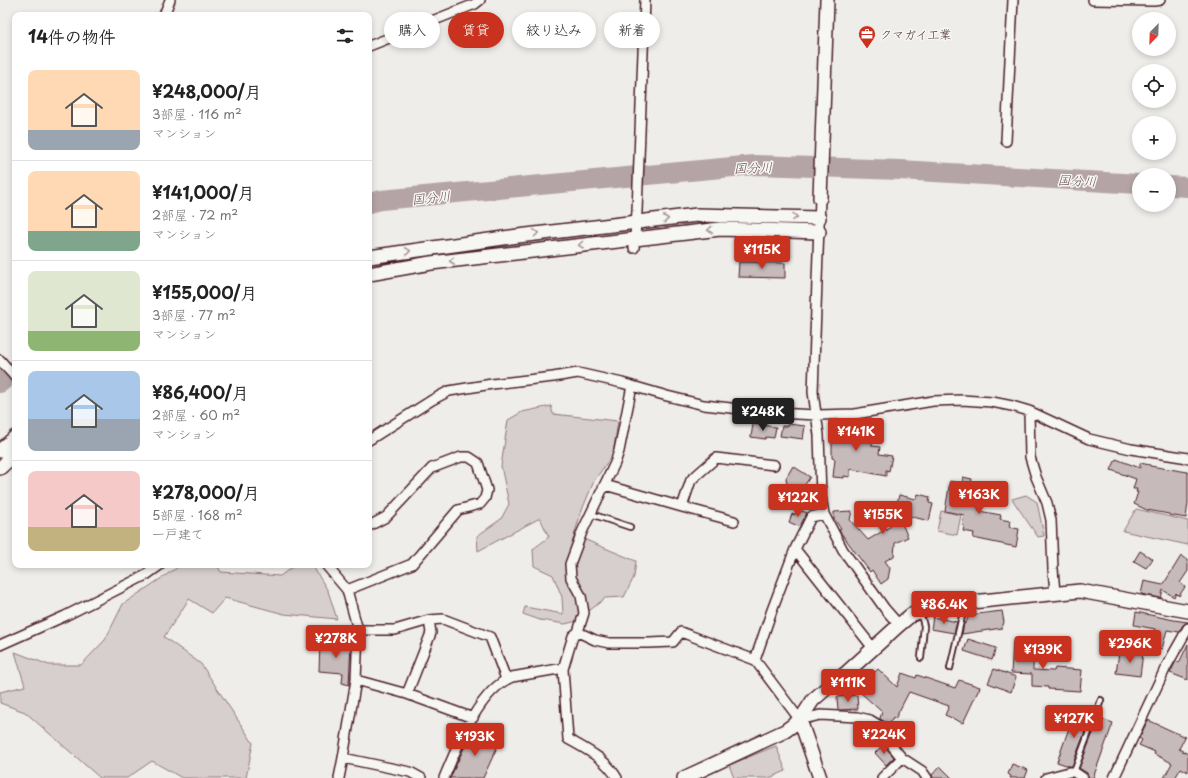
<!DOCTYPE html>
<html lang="ja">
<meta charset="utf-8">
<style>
body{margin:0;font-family:"Playpen Sans","Klee One",sans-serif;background:#f6f6f6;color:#222;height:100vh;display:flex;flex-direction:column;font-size:15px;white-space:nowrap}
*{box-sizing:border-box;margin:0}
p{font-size:13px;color:#767676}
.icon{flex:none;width:22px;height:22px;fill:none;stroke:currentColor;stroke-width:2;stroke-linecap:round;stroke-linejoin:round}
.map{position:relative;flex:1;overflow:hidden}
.panel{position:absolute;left:12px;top:12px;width:360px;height:556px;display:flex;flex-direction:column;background:#fff;border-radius:8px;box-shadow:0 2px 6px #0003}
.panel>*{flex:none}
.banner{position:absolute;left:384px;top:12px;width:380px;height:36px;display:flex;gap:8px}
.needle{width:26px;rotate:203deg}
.controls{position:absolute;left:1132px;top:12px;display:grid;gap:8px}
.controls a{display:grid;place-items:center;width:44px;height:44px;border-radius:50%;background:#fff;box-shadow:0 2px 6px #0003;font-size:20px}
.price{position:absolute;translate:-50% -34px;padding:0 9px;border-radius:4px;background:#c8321e;color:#fff;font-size:13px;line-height:26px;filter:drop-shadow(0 1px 2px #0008)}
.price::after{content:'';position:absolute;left:50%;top:24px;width:12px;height:9px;margin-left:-6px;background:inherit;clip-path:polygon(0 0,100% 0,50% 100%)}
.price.selected{background:#222;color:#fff}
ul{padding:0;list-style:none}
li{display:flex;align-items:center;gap:12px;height:100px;padding:0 16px}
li+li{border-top:1px solid #e0e0e0}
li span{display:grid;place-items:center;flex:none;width:112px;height:80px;border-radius:8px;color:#555}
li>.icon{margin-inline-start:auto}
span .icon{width:48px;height:48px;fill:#fffc;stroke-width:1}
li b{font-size:17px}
h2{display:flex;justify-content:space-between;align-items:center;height:48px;padding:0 16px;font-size:17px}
.chip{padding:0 14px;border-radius:18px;background:#fff;box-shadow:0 2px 6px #0003;font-size:14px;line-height:36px}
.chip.selected{background:#c8321e;color:#fff}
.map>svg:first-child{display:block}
.green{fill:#d7cfce;stroke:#90777c}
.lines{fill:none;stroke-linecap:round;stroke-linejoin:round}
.river{stroke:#b4a4a5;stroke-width:20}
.building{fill:#c6babb;stroke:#4a1f2b}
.lane-casing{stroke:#4a1f2b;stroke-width:8}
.street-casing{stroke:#4a1f2b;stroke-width:12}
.secondary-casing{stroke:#4a1f2b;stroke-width:16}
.lane{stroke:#f6f6f2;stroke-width:4.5}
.street{stroke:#f6f6f2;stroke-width:9}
.secondary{stroke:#f6f6f2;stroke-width:13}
.oneway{stroke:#a99598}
.labels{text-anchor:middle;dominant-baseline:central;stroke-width:3;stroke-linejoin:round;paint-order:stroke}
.poi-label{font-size:12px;fill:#4a1f2b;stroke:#f6f6f2;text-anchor:start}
.water-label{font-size:13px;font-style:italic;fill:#6f4e56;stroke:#f6f6f2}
</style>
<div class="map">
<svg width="1188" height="778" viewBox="0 0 1188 778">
<rect width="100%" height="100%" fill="#efedea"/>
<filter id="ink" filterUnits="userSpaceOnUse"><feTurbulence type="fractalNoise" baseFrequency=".025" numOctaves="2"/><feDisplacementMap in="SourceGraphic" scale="8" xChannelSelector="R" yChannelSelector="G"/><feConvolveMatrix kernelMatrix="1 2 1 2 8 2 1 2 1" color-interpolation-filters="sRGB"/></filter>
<g filter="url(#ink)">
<!-- green -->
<path class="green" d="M551 406 553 414 618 421 613 454 594 481 582 510 574 535 636 561 634 577 624 597 605 598 577 621 565 624 540 620 523 614 525 607 563 614 562 597 553 575 534 566 533 549 549 537 540 518 478 551 477 536 501 519 509 504 501 466 508 420 522 412Z
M1026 495 1037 502 1044 536 1038 537 1012 499Z
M1136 509 1188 521V545L1123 531Z
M941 511 961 515 957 535 937 531Z
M181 565H217L221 572 280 576 295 565H312L328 591 337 619 284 614 225 598 212 613 189 599 164 637 201 664 253 743 246 778H182L152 761 127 778H100L25 712 0 703V692L25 686 15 652 49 665H81L105 640 123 604Z
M776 746 786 771 769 778H734L729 765Z"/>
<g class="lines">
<!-- river -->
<path class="river" d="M1169 186 1188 187
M369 203 381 200 754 165 900 170 1139 184
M0 383 15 370"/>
</g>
<!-- building -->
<path class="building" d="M739 262 785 263V278L738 277Z
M849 420V430L873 434 872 446 880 447 879 454 892 456 889 471 886 470V476L850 469V477L844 476V478L833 477 835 459 832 458V421Z
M753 424 776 427 774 438 766 437 765 439 751 437Z
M788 424 805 426 803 439 780 436 782 426H788Z
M1116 459 1140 468V463L1150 465V466L1188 472V503L1186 518 1169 515V514L1147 510 1134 504 1138 492H1136L1137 489H1133L1136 479 1111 470Z
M793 466 810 477 799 494 789 496 786 478Z
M963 477 972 479 971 486 979 487 977 496 981 497 979 511 1001 515 1000 519 1010 521 1009 527 1019 529 1016 547 973 538 974 533 963 531 964 526 962 525 964 515 945 511 950 481 962 484Z
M918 494 930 497 929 503 933 504 929 521 897 513 908 537 895 543 894 556 885 561 890 568 888 579 881 584 872 570 870 572 841 533 839 530 841 529 834 519V512L852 511 850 520 868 540 891 526 889 523 893 521 899 495 916 499Z
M797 509 807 513 800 527 789 522 792 514 795 515Z
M1140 551 1153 559 1146 568 1134 561Z
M1181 556 1188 560V571L1180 583 1185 587 1179 596 1176 593 1174 597 1163 590 1161 598 1141 594 1144 581 1163 585Z
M1002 611 1004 622 1002 628 962 634 964 623H966L969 615Z
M1136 612 1174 620 1188 622 1183 625 1179 632 1167 630 1162 649 1150 646 1155 629 1134 625Z
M933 617 957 622 954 633 931 629Z
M968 639 996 648 992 660 964 651Z
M320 642 351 643 349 685 342 683 343 673 319 671Z
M1013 642 1034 643 1033 670 1054 671 1055 668 1082 670 1080 691 1048 689V687L1032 686V674L1011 673Z
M1188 644V680L1170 673 1176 661 1179 663Z
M1119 652 1131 654V652L1143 653 1140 676 1116 673Z
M878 669 897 687 902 673 916 678 917 675 955 688 959 680 980 687 963 723 945 715 949 706 909 692 895 719 893 717 889 724 880 719V718L882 712 861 693 868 685 867 684 873 677 871 676Z
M994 669 1016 677 1011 692 988 683Z
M857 695 858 709 838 710 837 697Z
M1075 711 1091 716 1072 766H1069L1057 762Z
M1099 718 1113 723 1093 778H1089L1087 773 1079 768Z
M1148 720 1185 737 1179 749 1188 754V772L1181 768 1175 778H1164L1172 763 1154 754 1155 752 1139 745 1142 740 1139 738Z
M472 731 499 743 483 778H450Z
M883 745 894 757 886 765 875 753Z
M1012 764 1028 770 1025 778H1010L1011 776 1008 774Z
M940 766 952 778H933L932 775Z"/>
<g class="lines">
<!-- lane casing -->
<g class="lane-casing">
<path id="lane" d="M591 514 630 527
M920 612 924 626 921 658
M950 668 963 612 962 604
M1074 772 1101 700"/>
</g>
<!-- street casing -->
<g class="street-casing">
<path id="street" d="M1093 0 1154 1 1160 0
M164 15 170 0
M369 46 475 4 480 0
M1006 141 1013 0
M820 198 813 392 819 435 821 496 824 514 843 550 885 609 899 625
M634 248 637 211 645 0
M0 360 15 377
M1029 411 1030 457 1036 477 1047 503 1051 520 1053 569 1055 593
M369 440 432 400 449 391 492 384 553 377 578 373 622 383 667 396 704 405 776 413 817 415 855 414 933 401 962 400 992 402 1012 406 1029 411 1089 439 1131 449 1188 458
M605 485 682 507
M734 521 682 507 691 480 716 458 774 465
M795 549 873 648
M326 565 347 590 358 630 356 680 343 758 339 778
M347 590 412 564 458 510 480 504 485 498 487 490 478 463 469 457H461L432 468 386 517 369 526
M358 630H395L429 620 443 619 490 637 506 679
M578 632 584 613 581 596 571 578 570 564 582 532 615 463 619 451 632 386
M0 645 65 616 146 575 160 565
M755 660 772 610 795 549 811 517 824 514
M563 669 568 739C587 750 605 758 617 778
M356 680 407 694 431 633 429 620
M407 694 473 718
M343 758 410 772 421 778
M444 778C457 747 479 690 512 677L558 669H563L573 636 578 632 595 640 609 643H649L673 642 681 632 755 660 800 720 820 715 857 717 870 720 890 732 893 747 902 758 922 771 927 778
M882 778 902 758
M1046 778 1069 772H1074L1083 778
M1114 778 1166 667 1188 628"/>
</g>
<!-- secondary casing -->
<g class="secondary-casing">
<path id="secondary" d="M820 198 827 0
M369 257 518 236 697 215 819 218
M369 274 431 263 720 229 819 232
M0 451 15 437
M0 468 15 454
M800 720 820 778
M684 778 785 731 800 720 813 700 829 686 845 674 899 625 911 615 933 606 1080 591 1188 611"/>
</g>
<!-- lane -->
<use href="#lane" class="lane"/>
<!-- street -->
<use href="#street" class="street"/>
<!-- secondary -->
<use href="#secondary" class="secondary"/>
</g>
<!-- one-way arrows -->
<defs><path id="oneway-chevron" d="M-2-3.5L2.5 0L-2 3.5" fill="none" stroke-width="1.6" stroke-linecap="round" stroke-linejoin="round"/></defs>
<g class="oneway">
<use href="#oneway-chevron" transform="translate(795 217) rotate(2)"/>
<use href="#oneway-chevron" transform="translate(666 219) rotate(-6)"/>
<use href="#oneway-chevron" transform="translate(710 230) rotate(174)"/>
<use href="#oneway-chevron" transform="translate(536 233) rotate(-7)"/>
<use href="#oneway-chevron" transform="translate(581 245) rotate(173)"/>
<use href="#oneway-chevron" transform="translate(408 251) rotate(-8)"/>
<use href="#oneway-chevron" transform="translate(452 261) rotate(173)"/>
</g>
</g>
<!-- icons -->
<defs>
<g id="office-pin" transform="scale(0.9)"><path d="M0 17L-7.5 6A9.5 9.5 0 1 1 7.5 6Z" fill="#c8321e" stroke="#f6f6f2"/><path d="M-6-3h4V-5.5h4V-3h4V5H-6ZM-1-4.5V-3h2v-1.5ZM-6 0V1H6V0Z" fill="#fff"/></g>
</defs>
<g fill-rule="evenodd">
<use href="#office-pin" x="867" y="34"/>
</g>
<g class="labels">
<!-- poi labels -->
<g class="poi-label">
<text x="880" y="34">クマガイ工業</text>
</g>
<!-- water labels -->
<g class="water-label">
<text transform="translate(753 167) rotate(-2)">国分川</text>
<text transform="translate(1077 180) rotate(3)">国分川</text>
<text transform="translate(431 197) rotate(-6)">国分川</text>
</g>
</g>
</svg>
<div class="controls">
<a><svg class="needle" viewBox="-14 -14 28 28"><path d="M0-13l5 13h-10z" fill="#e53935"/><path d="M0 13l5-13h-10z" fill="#767676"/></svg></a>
<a><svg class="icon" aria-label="locate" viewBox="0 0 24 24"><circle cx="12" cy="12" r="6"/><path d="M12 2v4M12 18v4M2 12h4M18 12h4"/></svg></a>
<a>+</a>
<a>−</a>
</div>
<b class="price" style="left:762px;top:270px">¥115K</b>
<b class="price selected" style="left:763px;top:432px">¥248K</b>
<b class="price" style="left:856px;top:452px">¥141K</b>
<b class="price" style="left:979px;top:515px">¥163K</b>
<b class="price" style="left:798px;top:518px">¥122K</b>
<b class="price" style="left:883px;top:535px">¥155K</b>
<b class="price" style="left:944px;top:625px">¥86.4K</b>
<b class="price" style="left:336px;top:659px">¥278K</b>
<b class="price" style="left:1130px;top:664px">¥296K</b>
<b class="price" style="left:1043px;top:670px">¥139K</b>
<b class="price" style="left:848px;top:703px">¥111K</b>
<b class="price" style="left:1074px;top:739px">¥127K</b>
<b class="price" style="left:884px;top:755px">¥224K</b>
<b class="price" style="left:475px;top:757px">¥193K</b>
<div class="banner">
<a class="chip">購入</a>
<a class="chip selected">賃貸</a>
<a class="chip">絞り込み</a>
<a class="chip">新着</a>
</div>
<section class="panel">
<h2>14件の物件<svg class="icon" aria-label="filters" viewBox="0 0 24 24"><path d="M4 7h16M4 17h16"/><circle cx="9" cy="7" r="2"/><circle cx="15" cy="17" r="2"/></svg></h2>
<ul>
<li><span style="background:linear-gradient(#ffd9b3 75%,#9aa5b1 0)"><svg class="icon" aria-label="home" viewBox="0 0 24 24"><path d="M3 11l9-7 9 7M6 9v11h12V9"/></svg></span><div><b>¥248,000/月</b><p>3部屋 · 116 m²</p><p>マンション</p></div></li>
<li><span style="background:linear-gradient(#ffd9b3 75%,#7fa58c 0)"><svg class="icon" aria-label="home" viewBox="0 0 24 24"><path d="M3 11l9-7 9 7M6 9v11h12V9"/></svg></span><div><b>¥141,000/月</b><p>2部屋 · 72 m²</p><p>マンション</p></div></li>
<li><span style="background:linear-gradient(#dfe7d0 75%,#8fb573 0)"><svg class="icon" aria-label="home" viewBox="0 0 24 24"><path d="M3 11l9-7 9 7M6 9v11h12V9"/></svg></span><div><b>¥155,000/月</b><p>3部屋 · 77 m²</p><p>マンション</p></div></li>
<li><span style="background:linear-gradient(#a9c7e8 60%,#9aa5b1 0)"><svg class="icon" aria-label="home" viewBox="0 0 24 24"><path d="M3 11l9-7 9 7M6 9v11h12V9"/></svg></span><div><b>¥86,400/月</b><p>2部屋 · 60 m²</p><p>マンション</p></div></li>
<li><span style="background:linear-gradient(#f6c9c9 70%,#c2b280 0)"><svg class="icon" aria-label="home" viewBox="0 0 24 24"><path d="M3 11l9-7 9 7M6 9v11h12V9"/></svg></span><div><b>¥278,000/月</b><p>5部屋 · 168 m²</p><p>一戸建て</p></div></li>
</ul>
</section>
</div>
